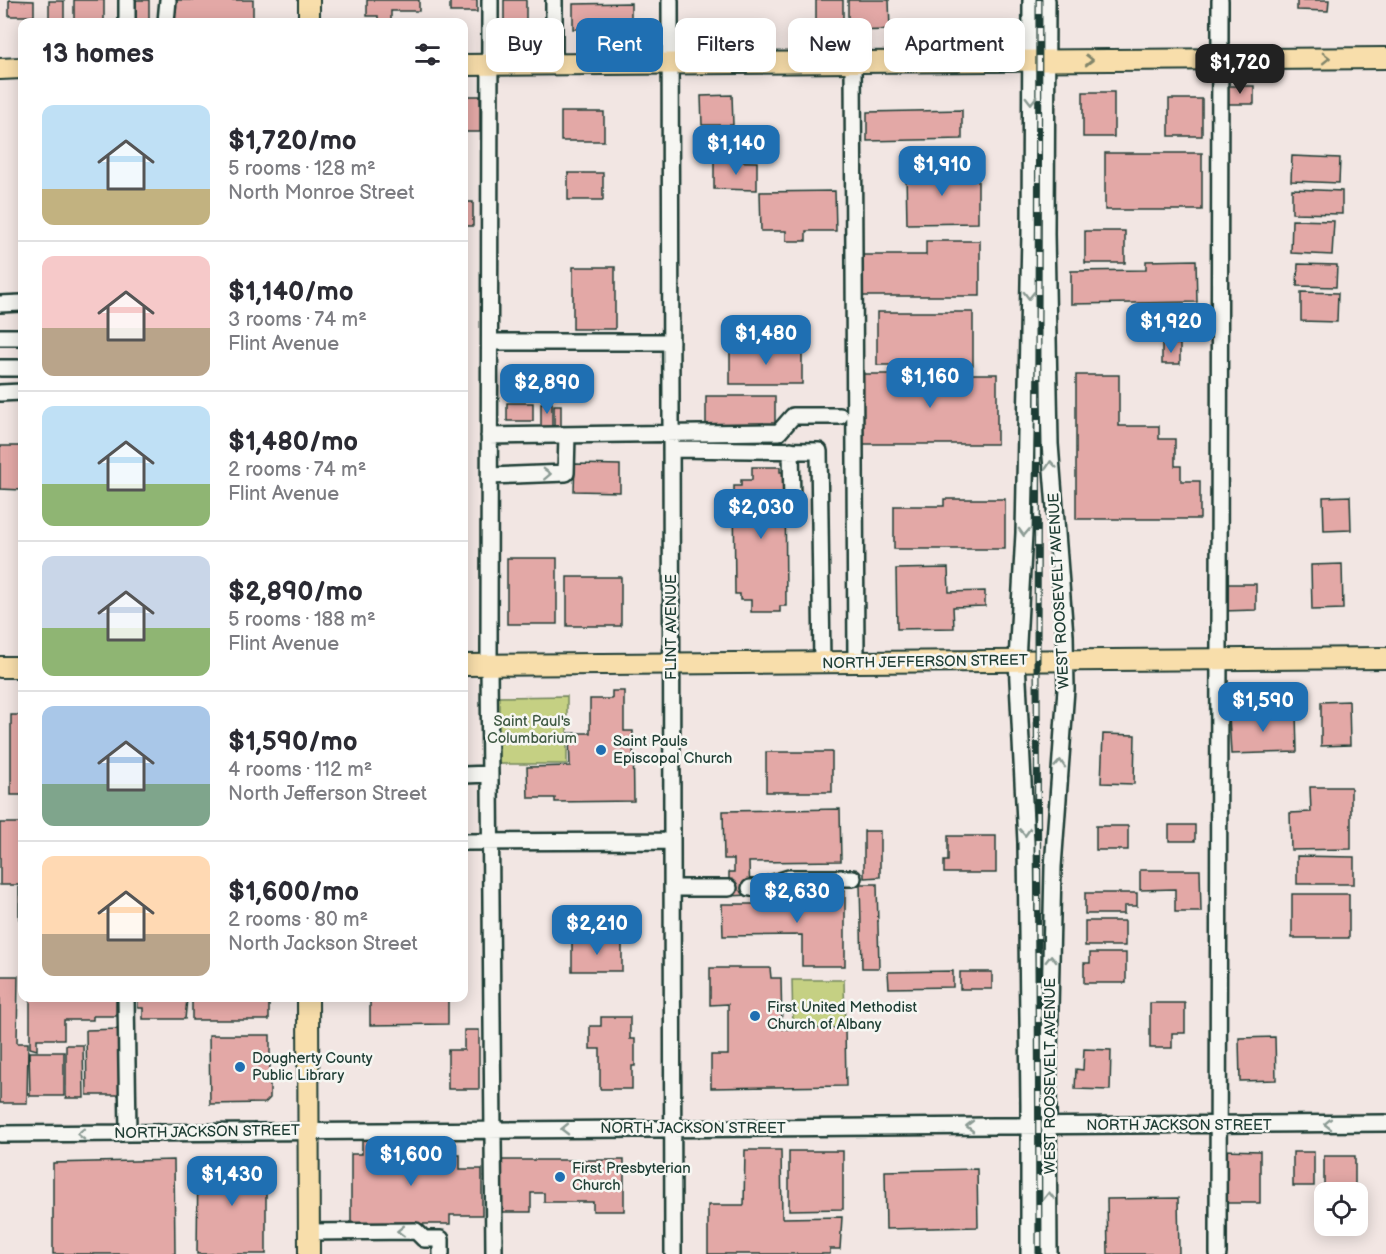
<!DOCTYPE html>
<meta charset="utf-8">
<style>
body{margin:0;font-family:"Balsamiq Sans",sans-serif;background:#f2f2f3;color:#2b2b33;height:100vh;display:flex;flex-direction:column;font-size:22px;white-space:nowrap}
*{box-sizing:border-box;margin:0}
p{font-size:20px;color:#7c7c81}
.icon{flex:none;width:33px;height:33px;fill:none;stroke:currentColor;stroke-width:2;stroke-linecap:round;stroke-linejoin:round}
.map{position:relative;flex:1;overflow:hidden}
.details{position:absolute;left:18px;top:18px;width:450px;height:984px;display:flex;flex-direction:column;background:#fff;border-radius:12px;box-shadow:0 3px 15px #0003}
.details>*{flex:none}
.banner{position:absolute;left:486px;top:18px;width:570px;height:54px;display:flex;gap:12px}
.controls{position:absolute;left:1314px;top:1182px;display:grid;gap:12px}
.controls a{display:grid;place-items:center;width:54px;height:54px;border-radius:12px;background:#fff;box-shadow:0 3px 15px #0003;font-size:30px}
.price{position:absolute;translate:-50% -51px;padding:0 14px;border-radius:12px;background:#1f6fb2;color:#fff;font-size:20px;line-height:39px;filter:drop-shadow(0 2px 3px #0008)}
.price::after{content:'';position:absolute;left:50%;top:36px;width:18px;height:14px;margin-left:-9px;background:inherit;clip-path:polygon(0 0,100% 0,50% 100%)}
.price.active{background:#222;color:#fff}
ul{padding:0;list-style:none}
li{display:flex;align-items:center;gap:18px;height:150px;padding:0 24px}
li+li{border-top:2px solid #e1e1e2}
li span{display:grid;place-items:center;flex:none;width:168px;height:120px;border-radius:12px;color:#555}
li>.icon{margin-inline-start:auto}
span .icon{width:72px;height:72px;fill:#fffc;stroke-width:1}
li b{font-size:26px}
h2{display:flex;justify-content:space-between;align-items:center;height:72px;padding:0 24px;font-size:26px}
.tag{padding:0 21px;border-radius:12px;background:#fff;box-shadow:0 3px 15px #0003;font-size:21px;line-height:54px}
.tag.active{background:#1f6fb2;color:#fff}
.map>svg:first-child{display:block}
.green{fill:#c5d083;stroke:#72865c;stroke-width:1.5}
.building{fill:#e3a8a6;stroke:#1f3d34;stroke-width:1.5}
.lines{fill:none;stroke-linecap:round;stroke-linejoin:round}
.minor-casing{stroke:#1f3d34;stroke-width:20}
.major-casing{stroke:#1f3d34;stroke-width:24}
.minor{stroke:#f6f6f2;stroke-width:15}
.major{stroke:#f8deab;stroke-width:20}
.rail-casing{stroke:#1f3d34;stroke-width:7}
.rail{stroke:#f6f6f2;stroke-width:4.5;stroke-dasharray:14;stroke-linecap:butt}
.oneway{stroke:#81856a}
.oneway2{stroke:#8a9a93}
.poi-dot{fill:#1f6fb2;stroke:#f6f6f2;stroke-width:2}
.labels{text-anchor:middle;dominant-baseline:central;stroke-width:5;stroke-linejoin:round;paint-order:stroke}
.street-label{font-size:15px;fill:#1f3d34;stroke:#f6f6f2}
.park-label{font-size:15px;fill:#405a44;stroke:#f6f6f2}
.poi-label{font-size:15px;fill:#1f3d34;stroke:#f6f6f2;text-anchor:start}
</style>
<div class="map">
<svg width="1386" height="1254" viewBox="0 0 1386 1254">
<rect width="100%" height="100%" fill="#f2e6e3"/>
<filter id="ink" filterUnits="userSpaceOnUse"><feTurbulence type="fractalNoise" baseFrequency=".0167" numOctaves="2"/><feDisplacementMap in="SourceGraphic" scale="12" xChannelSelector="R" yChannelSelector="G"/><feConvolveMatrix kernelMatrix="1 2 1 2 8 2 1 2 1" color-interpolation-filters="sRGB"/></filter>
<g filter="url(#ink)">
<!-- green -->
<path class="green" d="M567 696V764H498V697Z
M792 980H844L845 1028 793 1029Z"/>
<!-- building -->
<path class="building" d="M9 0 34 1V16H9Z
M74 0H104V22H74Z
M127 0H149V22H127Z
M171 0H253V22H171Z
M367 0H419V11H391V22H378V16H367Z
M450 0H477V12H450Z
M504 0H526V32H504Z
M816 0H843V30H816Z
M848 0H889L890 30 848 31Z
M1297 0H1329L1328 11 1297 10Z
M49 1H64V22H49Z
M631 3V29H573V4Z
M1227 86H1254V104H1227Z
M1083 92H1114V137H1083Z
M732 95 733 125H702L701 96Z
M464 96H480V132H464Z
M1169 99H1202V136H1169Z
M962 110V139L867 141V112Z
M561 112H604V141H561Z
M1105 153H1202V210H1105Z
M1292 156 1340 158 1339 183 1291 181Z
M714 161 757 162V190L714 189Z
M978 171V223L907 224 906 172Z
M568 173H603V200H568Z
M1292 189 1342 191V214L1292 213Z
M835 191 836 231H806V241H786V231H761L760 192Z
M464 202H473V226H464Z
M1292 220 1334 221 1332 255 1291 253Z
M1085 231H1125V263H1085Z
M926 241H980V296H857V255H926Z
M1196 260 1197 302 1071 304V271L1146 270V261Z
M1298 264 1337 265 1336 287 1297 286Z
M573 267H615V329H573Z
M1301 292 1338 293 1337 322 1301 321Z
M877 312H973V365H877Z
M1162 344H1180V364H1162Z
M730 347H802V384H730Z
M862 374H997V444H862Z
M1076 375H1119V426H1159V439H1175V466H1181V481H1200V519H1076Z
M706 396H775V431H706Z
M507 403H533V421H507Z
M541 403H552V427H541Z
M554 405H561V426H554Z
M0 446H22V490L0 489Z
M575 464 620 465V492L574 491Z
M752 467H780V472H785L786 606H780V612H751V600H740V594H735L734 486H741V480H752Z
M1350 496 1351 530 1324 531 1323 497Z
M944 499H1005V549H894V506H944Z
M507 558H557V624H507Z
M1342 564 1343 609 1312 610 1311 565Z
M948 568 949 592 985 591V606L953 607 954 628 897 629 896 569Z
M567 577H621V626H567Z
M1222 584H1256V610L1223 611Z
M612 691H624V731H633L634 801 555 802V798H528L527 767 570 766 569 733H590V699H612Z
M1349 701 1350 745 1321 746V702Z
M1296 713 1297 752 1231 754 1229 715Z
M11 715H22V795H11Z
M1103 734 1135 735 1134 784 1101 783Z
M766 752H832V792H766Z
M1310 787H1351V849L1291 850 1290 813 1311 812Z
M840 809 841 861 749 862 750 895 729 896V872H734V859H724L723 811Z
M0 823H22V919H19V885H0Z
M1169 825H1195V841H1169Z
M1096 826H1128V850H1096Z
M864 831H880V877L864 878Z
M948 836H996V873H944V861H948Z
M1297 856 1354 857V884H1297Z
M1140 870H1200L1201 912H1175V889L1140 890Z
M860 884H877L879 968H862Z
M802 890H845V966H802V935L723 936 722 904H802Z
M1085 893H1137V906H1124V914H1085Z
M1292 894H1349V938H1292Z
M1085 921H1125V946H1085Z
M572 940H622V971H572Z
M1090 953H1126V983H1084V963H1090Z
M710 968H770L771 978H781L782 1029 845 1028 846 1086 711 1088V1055H728V1004L710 1005Z
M953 971V987L889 988 888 972Z
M960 972H992V989H960Z
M0 976H18L17 1043H28L27 1103H0Z
M30 998H116V1016H93V1020H64V1039H37V1050L30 1048Z
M138 998H269V1020H192V999H187L185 1019H143V1008H138Z
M370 998H448V1024L370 1025Z
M1150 1003H1185V1033H1172V1048H1150Z
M601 1017H630V1039H635V1066H632V1089H600V1049H590V1026H601Z
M120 1029 121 1095H87L86 1030Z
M464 1030H479V1089H448V1050H464Z
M209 1035H270V1098L265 1103 210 1104Z
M1275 1037 1276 1080 1240 1081 1239 1038Z
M66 1045H83L84 1098H66Z
M1084 1049 1111 1050 1110 1090 1075 1089 1076 1069 1083 1070Z
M29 1052H64V1096H30Z
M362 1139H395V1155H460V1169H482V1215H450V1224H351V1154H362Z
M745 1150H781L782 1218 842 1217 840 1249H830V1254H708V1205H744Z
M1223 1150 1260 1151V1203H1223Z
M789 1151H843V1209L789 1210Z
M1293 1152H1314V1186H1293Z
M1324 1156H1355V1192H1324V1197Z
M198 1159H266V1254H197Z
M174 1160 175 1254H53V1163Z
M496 1160H624V1211H593V1202H544V1193H531V1212H496Z
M977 1169 978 1227 886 1229 885 1171Z
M1178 1198 1179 1254H1108L1107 1199Z"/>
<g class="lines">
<!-- minor casing -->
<g class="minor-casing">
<path id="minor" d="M127 0V22
M490 0 489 665 494 1254
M554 0V65
M670 0 673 1254
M1047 0 1046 234 1050 444 1065 635 1066 689 1053 867 1048 1104 1049 1254
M166 22 168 0
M853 62 856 662
M0 304 22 303
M0 337H22
M490 342H671
M0 368H22
M0 393 22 392
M489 436 779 432 793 416H840
M671 449 819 451 822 663
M489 476 566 473 567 435
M786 502H792L791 450
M464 775 490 774
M464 842 672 841
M672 888H729
M750 888H757L789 878H853
M126 998 128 1133
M0 1134 1386 1123
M308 1232 416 1231 424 1239H441V1254
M1029 1254V1105L1026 842 1017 661 1024 533 1030 234 1031 0
M1218 1254 1220 0"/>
</g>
<!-- major casing -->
<g class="major-casing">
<path id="major" d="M309 0V22
M464 65 1386 58
M0 69 22 68
M464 665 1386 658
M0 667H22
M308 998 309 1254"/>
</g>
<!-- minor -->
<use href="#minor" class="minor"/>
<!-- major -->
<use href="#major" class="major"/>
<!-- rail casing -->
<g class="rail-casing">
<path id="rail" d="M1039 0 1037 661 1039 1254"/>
</g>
<!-- rail -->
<use href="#rail" class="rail"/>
</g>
<!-- one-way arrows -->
<defs><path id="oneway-chevron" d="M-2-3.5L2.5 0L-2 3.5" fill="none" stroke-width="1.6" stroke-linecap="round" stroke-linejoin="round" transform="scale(1.5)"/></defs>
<g class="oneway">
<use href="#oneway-chevron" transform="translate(1326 58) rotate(-1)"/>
<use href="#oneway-chevron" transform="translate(1089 60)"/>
</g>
<g class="oneway2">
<use href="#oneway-chevron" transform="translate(1031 100) rotate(90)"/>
<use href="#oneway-chevron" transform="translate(1029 295) rotate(91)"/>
<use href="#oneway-chevron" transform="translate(1051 465) rotate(-95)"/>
<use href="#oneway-chevron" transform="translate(547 474) rotate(-2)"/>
<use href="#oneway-chevron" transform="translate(1024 532) rotate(92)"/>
<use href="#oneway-chevron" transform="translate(1060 764) rotate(-86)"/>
<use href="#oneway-chevron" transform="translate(1025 832) rotate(87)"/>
<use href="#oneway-chevron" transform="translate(1051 959) rotate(-89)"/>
<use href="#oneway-chevron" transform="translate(1328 1124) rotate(179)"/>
<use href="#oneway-chevron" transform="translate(970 1126) rotate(180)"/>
<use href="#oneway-chevron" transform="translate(565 1129) rotate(179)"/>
<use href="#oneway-chevron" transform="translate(81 1134) rotate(179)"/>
<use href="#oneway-chevron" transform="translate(1049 1196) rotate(-89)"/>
<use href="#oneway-chevron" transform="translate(401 1231) rotate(179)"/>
</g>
</g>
<!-- markers -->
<g class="poi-dot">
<circle cx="601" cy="750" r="6"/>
<circle cx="755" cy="1016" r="6"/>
<circle cx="240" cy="1067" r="6"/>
<circle cx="560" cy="1177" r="6"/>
</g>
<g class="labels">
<!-- street labels -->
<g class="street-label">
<text transform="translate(1059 591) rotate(-93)">WEST ROOSEVELT AVENUE</text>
<text transform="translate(671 627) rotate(-90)">FLINT AVENUE</text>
<text transform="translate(925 662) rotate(-1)">NORTH JEFFERSON STREET</text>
<text transform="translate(1050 1076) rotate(-90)">WEST ROOSEVELT AVENUE</text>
<text x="1179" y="1125">NORTH JACKSON STREET</text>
<text x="693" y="1128">NORTH JACKSON STREET</text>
<text transform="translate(207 1132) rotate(-1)">NORTH JACKSON STREET</text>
</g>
<!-- park labels -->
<g class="park-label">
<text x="532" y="721">Saint Paul's<tspan x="532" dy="17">Columbarium</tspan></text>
</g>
<!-- poi labels -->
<g class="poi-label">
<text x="613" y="741">Saint Pauls<tspan x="613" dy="17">Episcopal Church</tspan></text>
<text x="767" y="1007">First United Methodist<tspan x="767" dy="17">Church of Albany</tspan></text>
<text x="252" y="1058">Dougherty County<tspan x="252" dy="17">Public Library</tspan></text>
<text x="572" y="1168">First Presbyterian<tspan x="572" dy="17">Church</tspan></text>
</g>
</g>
</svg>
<div class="controls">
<a><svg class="icon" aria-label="locate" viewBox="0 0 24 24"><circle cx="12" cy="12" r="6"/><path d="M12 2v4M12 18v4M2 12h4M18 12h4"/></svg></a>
</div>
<b class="price active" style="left:1240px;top:95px">$1,720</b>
<b class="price" style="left:736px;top:176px">$1,140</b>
<b class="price" style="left:942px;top:197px">$1,910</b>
<b class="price" style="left:1171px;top:354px">$1,920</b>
<b class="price" style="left:766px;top:366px">$1,480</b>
<b class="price" style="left:930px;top:409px">$1,160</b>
<b class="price" style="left:547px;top:415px">$2,890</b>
<b class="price" style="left:761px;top:540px">$2,030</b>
<b class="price" style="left:1263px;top:733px">$1,590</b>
<b class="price" style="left:797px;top:924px">$2,630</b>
<b class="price" style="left:597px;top:956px">$2,210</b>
<b class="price" style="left:411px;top:1187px">$1,600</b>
<b class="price" style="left:232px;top:1207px">$1,430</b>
<div class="banner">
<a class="tag">Buy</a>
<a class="tag active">Rent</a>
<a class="tag">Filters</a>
<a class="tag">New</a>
<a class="tag">Apartment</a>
</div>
<section class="details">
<h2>13 homes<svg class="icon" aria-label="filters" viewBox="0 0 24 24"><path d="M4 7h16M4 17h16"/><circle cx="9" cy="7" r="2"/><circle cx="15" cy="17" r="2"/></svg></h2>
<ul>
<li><span style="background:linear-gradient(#bfe0f5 70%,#c2b280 0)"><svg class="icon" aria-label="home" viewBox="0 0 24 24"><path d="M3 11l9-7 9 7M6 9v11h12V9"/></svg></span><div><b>$1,720/mo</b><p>5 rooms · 128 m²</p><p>North Monroe Street</p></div></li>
<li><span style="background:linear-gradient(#f6c9c9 60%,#b9a48a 0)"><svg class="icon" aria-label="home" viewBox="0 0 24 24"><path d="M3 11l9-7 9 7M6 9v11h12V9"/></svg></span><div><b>$1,140/mo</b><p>3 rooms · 74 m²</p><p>Flint Avenue</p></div></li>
<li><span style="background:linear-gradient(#bfe0f5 65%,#8fb573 0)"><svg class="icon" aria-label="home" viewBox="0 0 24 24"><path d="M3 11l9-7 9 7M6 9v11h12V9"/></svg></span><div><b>$1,480/mo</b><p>2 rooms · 74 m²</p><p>Flint Avenue</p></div></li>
<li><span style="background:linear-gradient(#c9d6e8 60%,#8fb573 0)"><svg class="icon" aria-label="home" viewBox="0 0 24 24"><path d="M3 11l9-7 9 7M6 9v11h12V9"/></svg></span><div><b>$2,890/mo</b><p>5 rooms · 188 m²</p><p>Flint Avenue</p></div></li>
<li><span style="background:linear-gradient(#a9c7e8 65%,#7fa58c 0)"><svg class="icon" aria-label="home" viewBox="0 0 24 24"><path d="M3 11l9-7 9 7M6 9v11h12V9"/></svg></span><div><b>$1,590/mo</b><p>4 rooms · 112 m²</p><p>North Jefferson Street</p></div></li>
<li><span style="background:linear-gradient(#ffd9b3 65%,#b9a48a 0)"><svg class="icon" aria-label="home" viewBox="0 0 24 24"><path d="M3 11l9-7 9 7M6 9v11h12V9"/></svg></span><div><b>$1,600/mo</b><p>2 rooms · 80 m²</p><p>North Jackson Street</p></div></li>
</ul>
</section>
</div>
